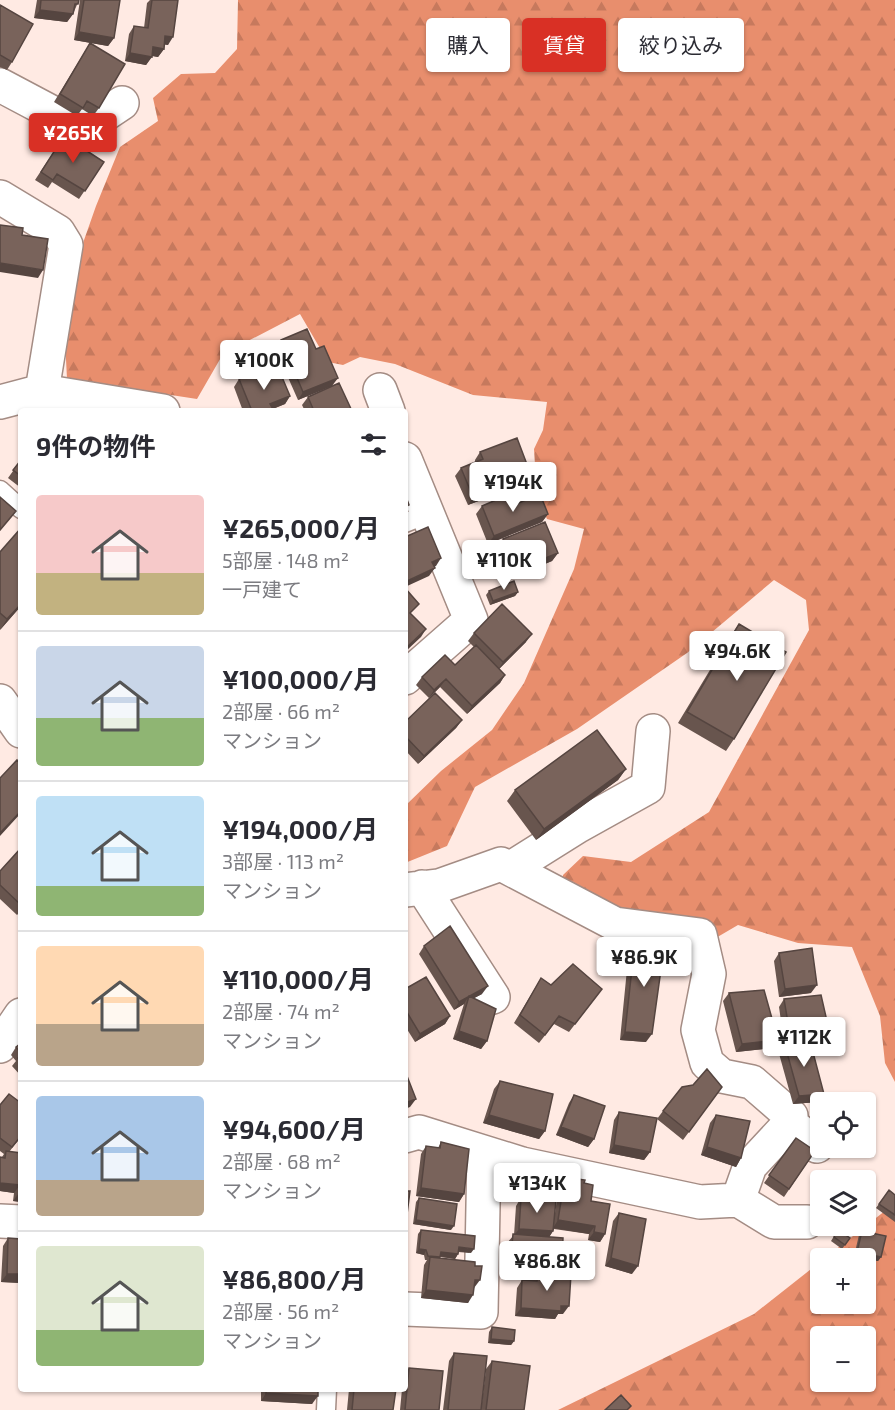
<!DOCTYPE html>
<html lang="ja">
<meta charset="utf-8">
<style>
body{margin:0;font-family:"Exo 2","Noto Sans JP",sans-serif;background:#f2f2f3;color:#2b2b33;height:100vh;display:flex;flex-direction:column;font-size:22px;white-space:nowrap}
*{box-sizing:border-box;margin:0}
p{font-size:20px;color:#7c7c81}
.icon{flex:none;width:33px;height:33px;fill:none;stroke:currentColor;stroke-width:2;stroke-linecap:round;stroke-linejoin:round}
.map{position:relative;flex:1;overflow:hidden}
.sheet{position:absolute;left:18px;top:408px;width:390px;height:984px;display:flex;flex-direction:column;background:#fff;border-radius:6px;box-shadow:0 2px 4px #0004}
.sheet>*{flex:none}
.banner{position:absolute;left:426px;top:18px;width:378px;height:54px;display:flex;gap:12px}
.controls{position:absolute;left:810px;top:1092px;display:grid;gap:12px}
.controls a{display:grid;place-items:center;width:66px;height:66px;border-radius:6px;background:#fff;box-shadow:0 2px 4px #0004;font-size:30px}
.price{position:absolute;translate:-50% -51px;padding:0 14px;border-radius:6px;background:#fff;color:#222;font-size:20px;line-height:39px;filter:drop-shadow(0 2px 3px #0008)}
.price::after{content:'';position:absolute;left:50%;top:36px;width:18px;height:14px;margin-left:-9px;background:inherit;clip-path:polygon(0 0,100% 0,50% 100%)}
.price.on{background:#d93025;color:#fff}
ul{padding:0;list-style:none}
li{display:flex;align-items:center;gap:18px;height:150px;padding:0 18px}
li+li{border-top:2px solid #e1e1e2}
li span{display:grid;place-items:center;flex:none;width:168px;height:120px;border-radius:6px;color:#555}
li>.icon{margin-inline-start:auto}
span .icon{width:72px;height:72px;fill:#fffc;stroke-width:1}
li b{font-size:26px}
h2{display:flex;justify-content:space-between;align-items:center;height:72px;padding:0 18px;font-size:26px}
.chip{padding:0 21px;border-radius:6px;background:#fff;box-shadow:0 2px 4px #0004;font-size:21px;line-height:54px}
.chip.on{background:#d93025;color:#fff}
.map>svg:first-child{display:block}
.forest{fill:url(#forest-firs);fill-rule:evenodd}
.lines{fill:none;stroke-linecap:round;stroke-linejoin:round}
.service-casing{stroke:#a48c84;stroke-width:21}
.minor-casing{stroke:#a48c84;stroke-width:36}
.service{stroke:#fff;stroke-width:18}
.minor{stroke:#fff;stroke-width:33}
.wall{fill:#68554e}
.shaded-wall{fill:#554540}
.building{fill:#79635b;stroke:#554540;stroke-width:1.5}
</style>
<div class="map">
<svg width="895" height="1410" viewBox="0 0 895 1410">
<defs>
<pattern id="forest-firs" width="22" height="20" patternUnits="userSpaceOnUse" patternTransform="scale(1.5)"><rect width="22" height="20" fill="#e88e6d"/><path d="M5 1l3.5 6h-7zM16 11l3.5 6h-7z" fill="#c6795d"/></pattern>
</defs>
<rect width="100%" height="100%" fill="#ffeae3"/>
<!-- forest -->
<path class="forest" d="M238 0H895V1082L885 1063 880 1016 852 947 798 943 738 925 697 949 614 932 563 916V875L583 856 631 862 709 812 809 630 806 600 774 580 687 653 577 729 475 787 447 846 405 863V806L441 771 492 730 524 683 574 569 584 529 547 519 537 497 534 449 543 430 547 402 473 395 395 364 360 357 343 365 328 362 300 314 223 354 197 399 67 379 64 319 77 260 96 206 120 147 158 121 153 98 181 74 215 73 237 49Z
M895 1203V1410H558L754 1314 820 1262V1304H866V1258H825ZM820 1336H866V1382H820Z"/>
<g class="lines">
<!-- service casing -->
<g class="service-casing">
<path id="service" d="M0 490 21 509
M405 523 427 514
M326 1410 327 1389"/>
</g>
<!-- minor casing -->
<g class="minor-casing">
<path id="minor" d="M0 85 83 129 122 103
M0 197 58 232 66 245 42 391 0 402
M380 390 388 411
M42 391 163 411
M405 459 471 620 405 678
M0 701 21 731
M511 868 578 826 648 787 653 731
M422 887 493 997
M405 890 439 886 501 864 615 924 700 935 709 974 698 1030 707 1063 722 1076 752 1082 791 1116 790 1123 750 1166 738 1200 700 1202 522 1164 419 1132 405 1136
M0 1046 21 1015
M790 1123 817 1146
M738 1200 774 1222H807
M0 1221 21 1222
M405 1309 481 1312 484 1153"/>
</g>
<!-- service -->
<use href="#service" class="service"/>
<!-- minor -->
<use href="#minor" class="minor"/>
</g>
<!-- wall -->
<path class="wall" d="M37 0H79L73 14 67 22 34 18Z
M80 0H120L114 38 108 46 74 40Z
M150 0H178L168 45 164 44V49L158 57 152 56 146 65 125 61 129 34 134 26 144 28 147 3Z
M0 5 12 62 7 70 0 67Z
M90 43 99 108 93 116 82 109 77 116 54 102Z
M64 136 104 162 79 199 52 182 48 188 35 180Z
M281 340 332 386 298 400 275 348Z
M239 379 290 396 285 404 273 409 274 411H243L234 387Z
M308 397 352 411H305L302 405Z
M480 452 526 483 468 505 455 476 461 468 475 462V460Z
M21 460V488L8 478Z
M514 505 548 514 542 522 488 544 476 514 482 506Z
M503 539 558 553 552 561 518 575 511 559 505 562 498 547Z
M0 552 21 606 0 630Z
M489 591 518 592 515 596 490 605 486 595Z
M739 624 734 739 726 751 678 723 731 635Z
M474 633 526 642 499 669 505 675 500 683 467 714 440 687 429 698 416 685 422 677 455 665 474 647 468 641Z
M462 720 456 728 418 764 405 750V722Z
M626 769 618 780 536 840 507 801 515 790Z
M21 848V911L17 915 0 899V871Z
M635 941 646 1042 620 1040 629 949Z
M424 946 482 994 474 998 487 1041 481 1049 453 1039 464 1004 454 1010 419 954Z
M779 953 811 993 779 997 774 961Z
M541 978 551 985 596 997 569 1032 554 1024 539 1043 514 1023Z
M405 989 450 1016 445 1024 415 1042 405 1026Z
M729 993 778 1040 772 1048 736 1052 723 1001Z
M784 999 829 1030 824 1038 793 1042 824 1094 818 1102 793 1104 778 1050 784 1042 779 1007Z
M21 1043V1076L12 1066 16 1061 11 1055 16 1047Z
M500 1081 545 1131 539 1139 483 1123 494 1089Z
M722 1087 683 1140 657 1119 663 1111Z
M574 1095 594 1139 588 1147 556 1135 569 1103Z
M21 1103V1137L9 1152 21 1153V1202L13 1201 14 1193 0 1191V1157H2L4 1154 0 1151V1105Z
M619 1112 650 1152 644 1160 609 1153 614 1120Z
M716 1115 741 1158 736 1167 701 1155 710 1123Z
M796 1138 815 1151 784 1197 764 1183Z
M441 1142 464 1194 459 1202 416 1196 421 1154 426 1146 438 1148Z
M514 1164 555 1213 559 1185 565 1177 584 1183 605 1234 600 1242 588 1240 589 1234 554 1229 553 1231 549 1237 562 1264 556 1272 527 1270 523 1276 505 1275 507 1243 514 1235 516 1206 519 1201 497 1199 498 1182 504 1174 508 1175V1172Z
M889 1190 895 1195V1222L876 1208Z
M419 1198 451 1230 413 1224 416 1202Z
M619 1213 632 1274 605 1266 613 1221Z
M421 1230 471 1253 458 1252V1254L455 1259 440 1257V1258L474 1288 468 1303 421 1298 424 1265 427 1260H425L424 1255 416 1253 418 1234Z
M838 1230 850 1238 842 1249 831 1241Z
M862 1231 881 1257 878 1261 854 1256 859 1235Z
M8 1238 21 1283 1 1282 3 1246Z
M538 1271 563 1314H558L555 1319 515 1316 517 1288 522 1280 532 1281Z
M492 1327 514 1341 511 1345 488 1343 489 1332Z
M454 1353 481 1410H443L449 1361Z
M492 1361 524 1410H481L486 1369Z
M409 1368 439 1410H400L402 1389H405V1373Z
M261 1389H318L312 1404 261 1401Z
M349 1389H396L393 1410H347Z"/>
<!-- shaded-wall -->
<path class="shaded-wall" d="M40 10 73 14 67 22 34 18Z
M79 32 114 38 108 46 74 40Z
M165 36 173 37 168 45 160 44Z
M153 47 164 49 158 57 148 55Z
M130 53 152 57 146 65 125 61Z
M0 263 43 270 38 278 0 272Z
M338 378 332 386 298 400 303 392Z
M290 396 285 404 267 411 270 404Z
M531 475 526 483 468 505 473 497Z
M548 514 542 522 488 544 494 536Z
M517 551 511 559 505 562 510 554Z
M558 553 552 561 518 575 523 567Z
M441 558 436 566 426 570 432 562Z
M435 568 429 576 405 587V582Z
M518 592 515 596 490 605 493 601Z
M21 604V606L0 630 7 619Z
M426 629 421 637 405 652V649Z
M532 634 526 642 498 670 503 662Z
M505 675 500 683 467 714 472 706Z
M446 679 440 687 429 698 434 690Z
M462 720 456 728 418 764 424 756Z
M626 769 618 780 536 840 544 829Z
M21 811V813L0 836V833Z
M817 985 811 993 779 997 785 989Z
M488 986 482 994 467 1002 469 996Z
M469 996 464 1004 454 1010 459 1002Z
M450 1016 445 1024 415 1042 420 1034Z
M829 1030 824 1038 784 1043 790 1035Z
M459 1031 487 1041 481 1049 453 1039Z
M625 1032 652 1034 646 1042 620 1040Z
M778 1040 772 1048 736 1052 742 1044Z
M824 1094 818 1102 793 1104 799 1096Z
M416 1099 410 1107 405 1109V1103Z
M489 1115 545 1131 539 1139 483 1123Z
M561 1127 594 1139 588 1147 556 1135Z
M614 1145 650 1152 644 1160 609 1153Z
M707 1147 741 1158 736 1167 701 1155Z
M0 1183 20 1185 14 1193 0 1191Z
M421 1188 464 1194 459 1202 416 1196Z
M502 1191 546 1195 541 1203 521 1198 519 1201 497 1199Z
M19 1193H21V1202L13 1201Z
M416 1220 454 1226 451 1230 413 1224Z
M558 1220 595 1226 589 1234 553 1228Z
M519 1229 553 1231 548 1239 513 1237Z
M594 1232 605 1234 600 1242 588 1240Z
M459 1247 474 1249 471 1253 456 1251Z
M419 1249 426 1250 424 1255 416 1253Z
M441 1252 458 1254 455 1259 438 1256Z
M857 1252 881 1257 878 1261 854 1256Z
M611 1258 638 1266 632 1274 605 1266Z
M529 1262 562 1264 556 1272 527 1270 523 1276 505 1275 510 1267Z
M7 1274H21V1283L1 1282Z
M475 1280H480L474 1288Z
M426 1290 473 1295 468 1303 421 1298Z
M561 1306H569L563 1314H558L555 1319 515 1316 521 1308Z
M491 1339 514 1341 511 1345 488 1343Z
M266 1393 318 1396 312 1404 261 1401Z"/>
<!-- building -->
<path class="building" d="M41 0H79L78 4H75L73 14 40 10Z
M84 0H120L114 38 79 32Z
M152 0H178L173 37 165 36 164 49 153 47 152 57 130 53 134 26 148 28Z
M0 5 33 24 12 62 0 55Z
M90 43 125 64 99 108 87 101 83 108 60 94Z
M64 136 104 162 85 191 57 174 53 180 41 172Z
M0 225 23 228 22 235 48 239 43 270 0 263Z
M307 329 316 349 324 346 338 378 303 392 281 340Z
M279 370 290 396 270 404 274 411H252L239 379 254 373 257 379Z
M339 383 352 411H314L308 397Z
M517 438 531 475 473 497 461 468 483 459 480 452Z
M21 460V476L13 470Z
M405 494 409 505 405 507Z
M510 494 514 505 540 494 548 514 494 536 482 506Z
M0 497 16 511 0 530Z
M545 522 558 553 523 567 517 551 510 554 503 539Z
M428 527 441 558 432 562 435 568 405 582V537Z
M21 528V604L7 619 0 613V552Z
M514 581 518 592 493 601 489 591Z
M405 588 419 604 410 613 426 629 405 649Z
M502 604 532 634 503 662 474 633Z
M739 624 786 652 734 739 687 712Z
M476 645 505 675 472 706 446 679 434 690 422 677 445 655 455 665Z
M435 693 462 720 424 756 405 736V722Z
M597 730 626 769 544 829 515 790Z
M17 760 21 765V811L0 833V778Z
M21 848V905L0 885V871Z
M450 926 488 986 459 1002 424 946Z
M635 941 664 948 652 1034 625 1032Z
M812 948 817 985 785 989 779 953Z
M573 964 602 989 575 1024 559 1016 545 1035 520 1015 541 978 551 985Z
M426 977 450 1016 420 1034 405 1009V989Z
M764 990 778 1040 742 1044 729 993Z
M821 995 829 1030 790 1035 784 999Z
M469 996 496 1009 487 1041 459 1031Z
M810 1041 824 1094 799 1096 784 1042Z
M21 1043V1053L16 1047Z
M21 1055V1062L18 1058Z
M707 1069 722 1087 689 1132 663 1111 682 1087 693 1085Z
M405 1071 416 1099 405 1103Z
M500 1081 553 1094 545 1131 489 1115Z
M9 1094 21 1103V1136L12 1147 0 1138V1105Z
M574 1095 605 1106 594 1139 561 1127Z
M619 1112 657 1118 650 1152 614 1145Z
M716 1115 750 1121 741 1158 707 1147Z
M796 1138 815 1151 789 1189 769 1175Z
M441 1142 469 1149 464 1194 421 1188 426 1146 440 1148Z
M6 1151 21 1153V1193H19L20 1185 0 1183V1157L5 1158Z
M405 1154H407L405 1180Z
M514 1164 545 1167 544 1174H548L546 1195 502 1191 504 1174 513 1175Z
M565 1177 585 1180 584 1183 593 1185 591 1201 610 1204 605 1234 594 1232 595 1226 558 1220Z
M889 1190 895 1195V1215L879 1204Z
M405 1191H410L406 1222H405Z
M419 1198 457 1204 454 1226 416 1220Z
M521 1198 556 1200 553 1231 519 1229Z
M619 1213 646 1219 638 1266 611 1258Z
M421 1230 475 1236 474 1249 459 1247 458 1254 441 1252 440 1257 428 1256 426 1250 419 1249Z
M838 1230 850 1238 845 1245 834 1237Z
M862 1231 886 1236 881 1257 857 1252Z
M513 1234 563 1238 562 1264 529 1262 528 1268 510 1267Z
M8 1238 21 1239V1274H7Z
M430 1257 475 1262V1266H482L480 1280H475L473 1295 426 1290Z
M538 1271 571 1274 569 1306H561V1311L521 1308 522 1280 537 1281Z
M492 1327 515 1330 514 1341 491 1339Z
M454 1353 487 1356 481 1410H448Z
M492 1361 530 1366 524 1410H486Z
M409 1368 443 1371 439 1410H405Z
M267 1389H318V1396L266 1393Z
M354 1389H396L393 1410H352Z
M621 1395 631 1406 627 1410H605Z"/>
</svg>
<div class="controls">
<a><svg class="icon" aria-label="locate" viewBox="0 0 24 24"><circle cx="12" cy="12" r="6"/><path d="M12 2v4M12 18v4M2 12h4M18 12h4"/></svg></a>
<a><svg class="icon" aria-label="layers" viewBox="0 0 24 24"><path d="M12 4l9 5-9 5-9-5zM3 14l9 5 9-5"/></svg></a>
<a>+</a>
<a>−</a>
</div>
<b class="price on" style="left:73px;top:164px">¥265K</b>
<b class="price" style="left:264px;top:391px">¥100K</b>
<b class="price" style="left:513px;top:513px">¥194K</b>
<b class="price" style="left:504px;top:591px">¥110K</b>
<b class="price" style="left:737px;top:682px">¥94.6K</b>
<b class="price" style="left:644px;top:988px">¥86.9K</b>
<b class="price" style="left:804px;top:1068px">¥112K</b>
<b class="price" style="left:537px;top:1214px">¥134K</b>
<b class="price" style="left:547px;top:1292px">¥86.8K</b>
<div class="banner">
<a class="chip">購入</a>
<a class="chip on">賃貸</a>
<a class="chip">絞り込み</a>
</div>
<section class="sheet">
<h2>9件の物件<svg class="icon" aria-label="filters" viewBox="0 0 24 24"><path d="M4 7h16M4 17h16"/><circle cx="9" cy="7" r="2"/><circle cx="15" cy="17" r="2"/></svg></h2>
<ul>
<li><span style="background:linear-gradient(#f6c9c9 65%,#c2b280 0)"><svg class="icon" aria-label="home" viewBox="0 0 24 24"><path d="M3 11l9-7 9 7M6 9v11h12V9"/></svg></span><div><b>¥265,000/月</b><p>5部屋 · 148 m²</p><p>一戸建て</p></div></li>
<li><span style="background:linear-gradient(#c9d6e8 60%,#8fb573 0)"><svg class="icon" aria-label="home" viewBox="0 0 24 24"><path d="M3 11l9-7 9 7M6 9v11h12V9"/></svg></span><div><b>¥100,000/月</b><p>2部屋 · 66 m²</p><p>マンション</p></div></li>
<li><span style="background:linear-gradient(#bfe0f5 75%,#8fb573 0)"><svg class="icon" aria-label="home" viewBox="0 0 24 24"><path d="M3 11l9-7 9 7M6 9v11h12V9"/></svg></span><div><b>¥194,000/月</b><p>3部屋 · 113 m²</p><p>マンション</p></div></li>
<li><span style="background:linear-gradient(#ffd9b3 65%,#b9a48a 0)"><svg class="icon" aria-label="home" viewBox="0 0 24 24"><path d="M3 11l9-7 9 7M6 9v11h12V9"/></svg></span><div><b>¥110,000/月</b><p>2部屋 · 74 m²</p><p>マンション</p></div></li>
<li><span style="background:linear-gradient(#a9c7e8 70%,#b9a48a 0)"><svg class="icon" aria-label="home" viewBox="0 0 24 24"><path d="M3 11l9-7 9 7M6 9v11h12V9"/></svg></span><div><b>¥94,600/月</b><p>2部屋 · 68 m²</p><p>マンション</p></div></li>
<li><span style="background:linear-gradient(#dfe7d0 70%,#8fb573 0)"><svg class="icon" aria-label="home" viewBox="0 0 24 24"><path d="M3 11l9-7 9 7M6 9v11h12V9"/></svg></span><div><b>¥86,800/月</b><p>2部屋 · 56 m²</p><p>マンション</p></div></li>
</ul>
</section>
</div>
